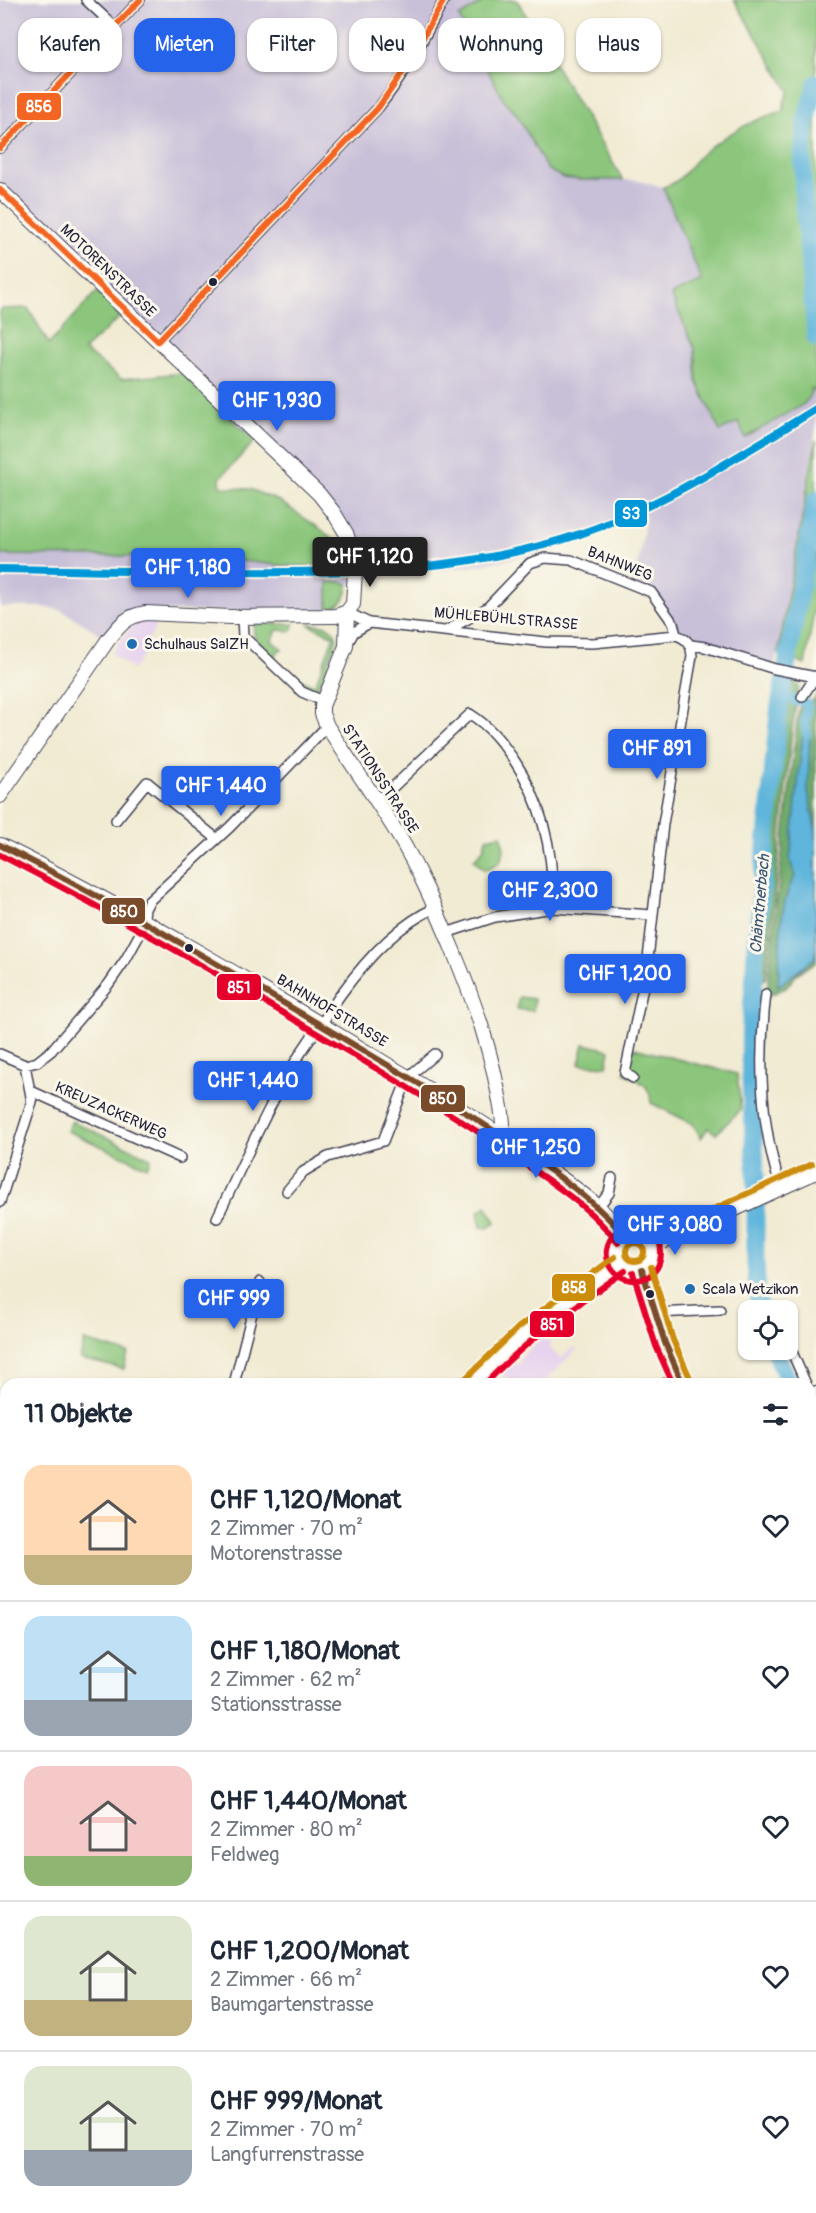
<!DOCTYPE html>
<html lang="de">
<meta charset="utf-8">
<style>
body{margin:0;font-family:Pangolin,sans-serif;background:#f2f2f3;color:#1f2937;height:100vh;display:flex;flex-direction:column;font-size:22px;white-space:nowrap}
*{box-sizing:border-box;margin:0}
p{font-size:20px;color:#747a83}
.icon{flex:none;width:33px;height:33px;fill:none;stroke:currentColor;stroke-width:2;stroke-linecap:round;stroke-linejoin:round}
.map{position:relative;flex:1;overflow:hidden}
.sheet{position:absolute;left:0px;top:1378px;width:816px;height:836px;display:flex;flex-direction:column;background:#fff;border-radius:18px 18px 0 0;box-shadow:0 2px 4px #0004}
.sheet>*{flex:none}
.banner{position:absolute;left:18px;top:18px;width:780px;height:54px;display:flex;gap:12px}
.buttons{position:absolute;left:738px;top:1300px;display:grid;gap:12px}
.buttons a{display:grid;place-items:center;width:60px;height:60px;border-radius:12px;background:#fff;box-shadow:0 2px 4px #0004;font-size:30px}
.price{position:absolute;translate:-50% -51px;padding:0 14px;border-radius:6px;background:#2563eb;color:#fff;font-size:20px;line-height:39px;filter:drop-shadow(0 2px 3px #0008)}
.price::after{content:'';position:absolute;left:50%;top:36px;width:18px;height:14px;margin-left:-9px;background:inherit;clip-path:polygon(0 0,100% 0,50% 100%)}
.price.selected{background:#222;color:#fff}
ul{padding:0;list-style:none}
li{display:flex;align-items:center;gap:18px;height:150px;padding:0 24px}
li+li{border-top:2px solid #e0e1e3}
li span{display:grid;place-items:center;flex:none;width:168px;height:120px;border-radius:18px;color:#555}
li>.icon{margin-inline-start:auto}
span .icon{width:72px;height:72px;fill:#fffc;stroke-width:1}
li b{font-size:26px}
h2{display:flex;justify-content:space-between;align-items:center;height:72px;padding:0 24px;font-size:26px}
.pill{padding:0 21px;border-radius:18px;background:#fff;box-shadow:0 2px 4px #0004;font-size:21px;line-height:54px}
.pill.selected{background:#2563eb;color:#fff}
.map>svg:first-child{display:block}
.built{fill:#e7d2ef}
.industrial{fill:#c8bfd8}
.green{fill:#8bc67b;stroke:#56745b;stroke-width:1.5}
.forest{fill:#70ab6b;stroke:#496653;stroke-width:1.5}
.water{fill:#5eb5db;stroke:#406c8b;stroke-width:1.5}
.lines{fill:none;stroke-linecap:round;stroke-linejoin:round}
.stream{stroke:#5eb5db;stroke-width:3}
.canal{stroke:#5eb5db;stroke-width:10}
.river{stroke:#5eb5db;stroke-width:18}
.street-casing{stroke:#414052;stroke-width:12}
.secondary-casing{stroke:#414052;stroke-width:16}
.street{stroke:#fff;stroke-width:9}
.secondary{stroke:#fff;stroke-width:14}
.bus-1-casing{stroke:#fbf7ec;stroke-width:10}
.bus-2-casing{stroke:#fbf7ec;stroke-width:10}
.bus-3-casing{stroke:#fbf7ec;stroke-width:10}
.bus-4-casing{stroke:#fbf7ec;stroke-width:10}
.bus-1{stroke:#7a4b2a;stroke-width:6}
.bus-2{stroke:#e4002b;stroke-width:6}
.bus-3{stroke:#cc8c0c;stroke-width:6}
.bus-4{stroke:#f26522;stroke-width:6}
.rail-1-casing{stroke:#fbf7ec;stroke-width:12}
.rail-1{stroke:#0097d8;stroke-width:8}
.bus-dot{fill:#22223b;stroke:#fbf7ec;stroke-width:2}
.poi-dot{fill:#1f6fb2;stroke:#fbf7ec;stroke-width:2}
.labels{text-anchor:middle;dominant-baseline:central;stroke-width:6;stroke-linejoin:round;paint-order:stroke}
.street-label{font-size:15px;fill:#22223b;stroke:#fbf7ec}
.poi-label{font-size:15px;fill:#22223b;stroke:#fbf7ec;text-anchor:start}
.water-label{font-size:16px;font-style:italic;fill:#375573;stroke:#fbf7ec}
.line-badge{stroke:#fbf7ec;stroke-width:2}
.badge-label{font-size:16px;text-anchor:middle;font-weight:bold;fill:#fff}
</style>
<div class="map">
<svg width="816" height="2213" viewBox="0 0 816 2213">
<rect width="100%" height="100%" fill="#fbf7ec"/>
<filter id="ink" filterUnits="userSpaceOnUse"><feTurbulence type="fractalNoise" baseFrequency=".0167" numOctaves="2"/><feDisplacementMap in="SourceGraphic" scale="12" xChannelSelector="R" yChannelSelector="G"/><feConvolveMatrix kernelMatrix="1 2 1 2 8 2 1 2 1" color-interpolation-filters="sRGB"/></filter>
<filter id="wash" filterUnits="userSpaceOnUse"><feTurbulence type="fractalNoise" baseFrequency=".008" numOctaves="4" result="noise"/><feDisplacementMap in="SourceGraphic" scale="24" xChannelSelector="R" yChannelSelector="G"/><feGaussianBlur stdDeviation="1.35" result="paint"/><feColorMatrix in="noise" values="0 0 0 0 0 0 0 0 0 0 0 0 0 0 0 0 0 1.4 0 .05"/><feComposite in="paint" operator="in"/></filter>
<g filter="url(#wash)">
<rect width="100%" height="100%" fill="#f1ebd3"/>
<!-- built -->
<path class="built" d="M149 620 157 621 153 632 146 642 150 646 133 670 111 653 131 627 136 623Z
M542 1339 544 1341 547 1339 552 1344 549 1347 561 1359 575 1346 577 1349 542 1384H513L501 1373 513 1362 515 1365 519 1364 521 1361 520 1358Z
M810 1663 815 1691 814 1720 810 1721Z
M0 2025 6 2028V2066L0 2079Z"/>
<!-- industrial -->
<path class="industrial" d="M0 0H486L459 17 504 100 517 115 547 169 563 178 582 180H635L663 187 702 281 671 295 695 349 697 381 719 430 739 422 745 437 804 404 810 395V387L816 392V428L806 492 778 653 772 668 705 648 676 635 651 592 635 585 646 515 539 553 471 567 367 577 344 587 340 600 325 613 133 610 120 615 105 637 61 610 43 607H0V492L215 488 250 489 279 501 322 530 343 549 351 551 340 523 0 190Z"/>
<!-- green -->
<path class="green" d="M486 0H517L623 180H582L563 178 547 169 517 115 504 100 459 17Z
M734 0H816V393L811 388 809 398 804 404 745 438 739 422 720 431 697 381 695 349 671 295 702 281 663 187C682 184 691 162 705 151 727 134 757 117 784 111V103L789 91Z
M97 291 121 316 84 350 121 379 182 373 255 441 220 478 221 487 250 489 279 501 322 530 341 547 344 566H287L205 557 0 555V309L28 308 49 344Z
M816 440V600L805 665 778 653Z
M328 582H344L348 584C347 598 342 606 328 608Z
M256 624H294L292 631 277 630 272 641 282 649 278 651 275 658C266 649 247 638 256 624Z
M308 624C321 624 334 624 337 639L320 685 312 689 304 686 296 679 315 685 334 636Z
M500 835 502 836 504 850 500 862 485 870 474 860 484 848 486 838Z
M519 997 534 999 533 1011 517 1009Z
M584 1044 610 1050 607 1066 579 1064Z
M630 1047 737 1074 741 1109 716 1134 708 1128 701 1138 693 1124 651 1103C650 1083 640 1082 625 1073Z
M72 1121 151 1158 147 1167 67 1131Z
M486 1206 496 1222 488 1228 481 1227 478 1212Z
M84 1341 128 1353 124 1369 80 1359Z
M0 1852H6V2028L0 2025Z
M0 2163 6 2165V2208H137L136 2213H0Z"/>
<!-- forest -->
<path class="forest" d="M784 680 795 681 799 687 792 730 766 978 755 988V957L779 708Z
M816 696V962L798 973 786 988 770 995 767 989 797 720 802 697 812 702Z
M811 2034 816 2035V2186L810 2199Z"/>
<!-- water -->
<path class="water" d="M803 733 810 734 808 791 816 832V957L778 986C781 952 777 905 795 876L790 860Z"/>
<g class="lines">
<!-- stream -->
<path class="stream" d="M810 1444 816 1447"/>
<!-- canal -->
<path class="canal" d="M782 696 797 701
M804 703 807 704 805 721 807 734"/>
<!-- river -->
<path class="river" d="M816 84 806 120 803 152V191L816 338
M760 1311C753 1272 756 1227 756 1187 755 1138 749 1089 750 1040 750 1012 755 985 755 957L779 708 816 500
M774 1350 790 1384
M810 1555 816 1572
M810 2213 816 2195"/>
</g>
</g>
<g filter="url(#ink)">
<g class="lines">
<!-- street casing -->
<g class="street-casing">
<path id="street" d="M86 0 115 27
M0 148 140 0
M158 341 378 108C405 75 424 38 444 0
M347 612 369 623 546 642 593 643 676 635C688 639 691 644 692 656L663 824 647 968 625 1073 633 1078
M242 617 243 636 302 692 323 701
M446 631 487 608 530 563 545 558 571 560 651 592 673 623 676 635
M347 644 354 632 369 623
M691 645 705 647 775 669 816 677
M802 697 816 676
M376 800 390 790 470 714C489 726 501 741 514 760 544 805 554 855 553 908
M116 820 147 782 217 839
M446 933 495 917 553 908 652 915
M766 994C758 1059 760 1125 781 1188
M0 1054 25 1065 37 1062 51 1051 108 985 126 959 142 930 145 909 149 901 230 827 327 726
M31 1091 180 1158
M287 1191 303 1172 328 1157 383 1141 408 1077 435 1054
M0 1202 32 1102 25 1065
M599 1206 609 1193 612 1178
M217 1218C250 1150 279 1077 326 1017 331 1009 336 1001 341 994 365 961 397 925 435 908
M656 1313 720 1310
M788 1343 806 1384
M234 1384 260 1282
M665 1384 678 1375
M810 1392 816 1391
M0 1476H6
M810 1917 816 1920
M229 2213 230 2208
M370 2213 373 2208
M591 2213 593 2208"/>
</g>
<!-- secondary casing -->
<g class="secondary-casing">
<path id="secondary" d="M0 190 319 494 334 513 346 533 352 551 355 571 353 604 347 612 346 646 322 706V714L327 726C350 762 375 797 397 833 419 869 436 909 452 948 476 1005 492 1052 502 1113L503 1124 499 1134
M0 796 108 640C120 625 126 616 146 613L230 617 336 616 347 612
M0 845C135 912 263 989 391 1067 442 1097 492 1128 540 1163 573 1187 600 1203 625 1237
M617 1253a18 18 0 1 1 36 0a18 18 0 1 1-36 0Z
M652 1247 816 1172
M642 1270 665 1343 683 1384
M473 1384C515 1336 568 1300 620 1264
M810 1616 816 1634
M0 1651 6 1652
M810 1868 816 1839
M0 2079 6 2066
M715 2213 716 2208"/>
</g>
<!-- street -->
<use href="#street" class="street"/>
<!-- secondary -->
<use href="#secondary" class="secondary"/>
<!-- bus-1 casing -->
<g class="bus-1-casing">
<path id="bus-1" d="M0 845C134 913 262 990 391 1067 442 1097 492 1128 540 1163 571 1185 601 1207 625 1237
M642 1270 665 1343 683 1384"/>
</g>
<!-- bus-2 casing -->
<g class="bus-2-casing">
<path id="bus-2" d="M0 855C133 923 260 999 387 1075 437 1105 485 1135 532 1169 564 1191 594 1212 618 1243
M651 1231C623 1214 596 1243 611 1267 627 1293 671 1279 659 1240
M633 1273 656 1346 673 1384
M485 1384C526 1340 576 1306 625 1271"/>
</g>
<!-- bus-3 casing -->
<g class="bus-3-casing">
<path id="bus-3" d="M648 1239 812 1164
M626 1252a9 9 0 1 1 18 0a9 9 0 1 1-18 0Z
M651 1267 673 1340 691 1380
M466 1378 519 1327 615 1257"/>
</g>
<!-- bus-4 casing -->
<g class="bus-4-casing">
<path id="bus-4" d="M0 148 140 0
M0 190 158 341 378 108 405 69 444 0"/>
</g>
<!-- bus-1 -->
<use href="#bus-1" class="bus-1"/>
<!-- bus-2 -->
<use href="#bus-2" class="bus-2"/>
<!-- bus-3 -->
<use href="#bus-3" class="bus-3"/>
<!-- bus-4 -->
<use href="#bus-4" class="bus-4"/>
<!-- rail-1 casing -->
<g class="rail-1-casing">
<path id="rail-1" d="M0 569C80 570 160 572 240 572 354 573 471 571 580 534 665 505 740 455 816 409"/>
</g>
<!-- rail-1 -->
<use href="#rail-1" class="rail-1"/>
</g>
</g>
<!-- markers -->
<g class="bus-dot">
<circle cx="213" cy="282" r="5"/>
<circle cx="189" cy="948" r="5"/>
<circle cx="650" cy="1294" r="5"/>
</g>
<g class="poi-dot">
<circle cx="132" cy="644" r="6"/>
<circle cx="690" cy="1289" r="6"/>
</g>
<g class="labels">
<!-- street labels -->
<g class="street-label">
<text transform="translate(108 271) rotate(44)">MOTORENSTRASSE</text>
<text transform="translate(620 564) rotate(22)">BAHNWEG</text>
<text transform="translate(506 619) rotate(5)">MÜHLEBÜHLSTRASSE</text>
<text transform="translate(380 779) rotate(57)">STATIONSSTRASSE</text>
<text transform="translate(332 1011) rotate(31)">BAHNHOFSTRASSE</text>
<text transform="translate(111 1111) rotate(24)">KREUZACKERWEG</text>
</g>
<!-- poi labels -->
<g class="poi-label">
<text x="144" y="644">Schulhaus SalZH</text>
<text x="702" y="1289">Scala Wetzikon</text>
</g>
<!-- water labels -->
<g class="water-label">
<text transform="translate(760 904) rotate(-85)">Chämtnerbach</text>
</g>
</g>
<g class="line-badge">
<rect x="16" y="92" width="46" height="29" rx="6" fill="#f26522"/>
<rect x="614" y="499" width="34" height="29" rx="6" fill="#0097d8"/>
<rect x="101" y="897" width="45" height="28" rx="6" fill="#7a4b2a"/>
<rect x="216" y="973" width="46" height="28" rx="6" fill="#e4002b"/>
<rect x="420" y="1084" width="46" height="29" rx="6" fill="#7a4b2a"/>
<rect x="551" y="1273" width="45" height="29" rx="6" fill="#cc8c0c"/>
<rect x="529" y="1310" width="46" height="28" rx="6" fill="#e4002b"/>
</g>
<g class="badge-label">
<text x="39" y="112">856</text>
<text x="631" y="519">S3</text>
<text x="124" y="917">850</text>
<text x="239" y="993">851</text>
<text x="443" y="1104">850</text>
<text x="574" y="1293">858</text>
<text x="552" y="1330">851</text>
</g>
</svg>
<div class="buttons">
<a><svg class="icon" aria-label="locate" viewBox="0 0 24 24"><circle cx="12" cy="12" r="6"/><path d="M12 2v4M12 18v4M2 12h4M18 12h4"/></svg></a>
</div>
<b class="price" style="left:277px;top:432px">CHF 1,930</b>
<b class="price selected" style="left:370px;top:588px">CHF 1,120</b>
<b class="price" style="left:188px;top:599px">CHF 1,180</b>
<b class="price" style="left:657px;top:780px">CHF 891</b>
<b class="price" style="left:221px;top:817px">CHF 1,440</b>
<b class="price" style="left:550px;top:922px">CHF 2,300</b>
<b class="price" style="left:625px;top:1005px">CHF 1,200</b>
<b class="price" style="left:253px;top:1112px">CHF 1,440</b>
<b class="price" style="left:536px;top:1179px">CHF 1,250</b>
<b class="price" style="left:675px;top:1256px">CHF 3,080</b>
<b class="price" style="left:234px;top:1330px">CHF 999</b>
<div class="banner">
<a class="pill">Kaufen</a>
<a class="pill selected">Mieten</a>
<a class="pill">Filter</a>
<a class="pill">Neu</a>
<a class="pill">Wohnung</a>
<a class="pill">Haus</a>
</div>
<section class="sheet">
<h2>11 Objekte<svg class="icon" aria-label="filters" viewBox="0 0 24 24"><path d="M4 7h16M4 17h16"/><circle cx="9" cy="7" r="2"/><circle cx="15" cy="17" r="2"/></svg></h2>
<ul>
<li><span style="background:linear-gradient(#ffd9b3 75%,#c2b280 0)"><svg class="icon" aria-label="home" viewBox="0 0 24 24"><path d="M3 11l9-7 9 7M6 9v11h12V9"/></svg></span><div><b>CHF 1,120/Monat</b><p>2 Zimmer · 70 m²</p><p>Motorenstrasse</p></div><svg class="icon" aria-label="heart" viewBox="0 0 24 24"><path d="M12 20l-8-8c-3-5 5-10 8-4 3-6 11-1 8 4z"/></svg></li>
<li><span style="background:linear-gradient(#bfe0f5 70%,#9aa5b1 0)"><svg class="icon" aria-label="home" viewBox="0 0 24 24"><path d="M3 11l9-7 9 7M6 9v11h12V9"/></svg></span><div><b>CHF 1,180/Monat</b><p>2 Zimmer · 62 m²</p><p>Stationsstrasse</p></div><svg class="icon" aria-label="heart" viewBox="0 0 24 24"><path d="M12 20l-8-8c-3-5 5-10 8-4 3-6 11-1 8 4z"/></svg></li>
<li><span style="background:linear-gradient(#f6c9c9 75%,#8fb573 0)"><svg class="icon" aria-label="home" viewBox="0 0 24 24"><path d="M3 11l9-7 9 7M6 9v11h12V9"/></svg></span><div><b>CHF 1,440/Monat</b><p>2 Zimmer · 80 m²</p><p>Feldweg</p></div><svg class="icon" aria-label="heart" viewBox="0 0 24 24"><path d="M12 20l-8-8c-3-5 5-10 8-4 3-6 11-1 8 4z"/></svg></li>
<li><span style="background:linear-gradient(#dfe7d0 70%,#c2b280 0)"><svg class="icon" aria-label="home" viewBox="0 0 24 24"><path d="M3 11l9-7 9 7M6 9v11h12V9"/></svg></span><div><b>CHF 1,200/Monat</b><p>2 Zimmer · 66 m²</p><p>Baumgartenstrasse</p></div><svg class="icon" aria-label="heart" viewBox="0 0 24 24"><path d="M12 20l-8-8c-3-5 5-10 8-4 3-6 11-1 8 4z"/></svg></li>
<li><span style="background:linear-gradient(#dfe7d0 70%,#9aa5b1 0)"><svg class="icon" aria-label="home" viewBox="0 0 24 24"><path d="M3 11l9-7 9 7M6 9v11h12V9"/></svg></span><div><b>CHF 999/Monat</b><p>2 Zimmer · 70 m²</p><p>Langfurrenstrasse</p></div><svg class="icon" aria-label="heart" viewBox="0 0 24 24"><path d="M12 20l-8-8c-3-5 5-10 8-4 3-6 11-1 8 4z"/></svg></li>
</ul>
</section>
</div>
